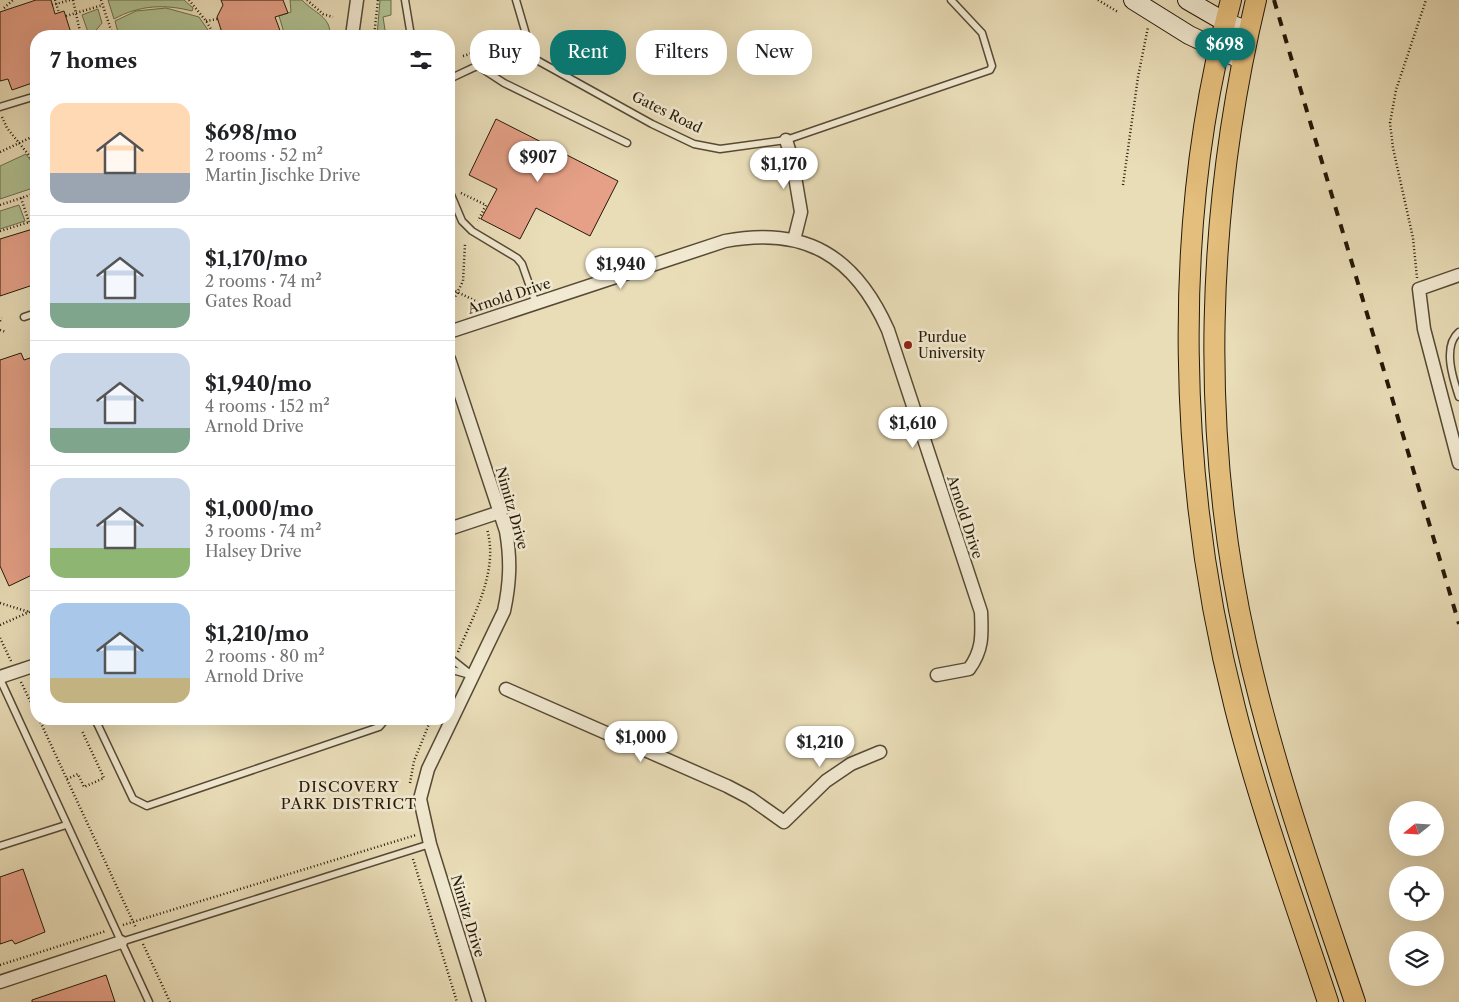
<!DOCTYPE html>
<meta charset="utf-8">
<style>
body{margin:0;font-family:"Libre Caslon Text",serif;background:#f2f2f2;color:#202124;height:100vh;display:flex;flex-direction:column;font-size:19px;white-space:nowrap}
*{box-sizing:border-box;margin:0}
p{font-size:16px;color:#757577}
.icon{flex:none;width:28px;height:28px;fill:none;stroke:currentColor;stroke-width:2;stroke-linecap:round;stroke-linejoin:round}
.map{position:relative;flex:1;overflow:hidden}
.sheet{position:absolute;left:30px;top:30px;width:425px;height:695px;display:flex;flex-direction:column;background:#fff;border-radius:20px;box-shadow:0 5px 20px #0002}
.sheet>*{flex:none}
.banner{position:absolute;left:470px;top:30px;width:475px;height:45px;display:flex;gap:10px}
.needle{width:32px;rotate:252deg}
.controls{position:absolute;left:1389px;top:801px;display:grid;gap:10px}
.controls a{display:grid;place-items:center;width:55px;height:55px;border-radius:50%;background:#fff;box-shadow:0 5px 20px #0002;font-size:25px}
.price{position:absolute;translate:-50% -42px;padding:0 11px;border-radius:18px;background:#fff;color:#222;font-size:16px;line-height:32px;filter:drop-shadow(0 1px 2px #0008)}
.price::after{content:'';position:absolute;left:50%;top:30px;width:15px;height:11px;margin-left:-8px;background:inherit;clip-path:polygon(0 0,100% 0,50% 100%)}
.price.on{background:#0f766e;color:#fff}
ul{padding:0;list-style:none}
li{display:flex;align-items:center;gap:15px;height:125px;padding:0 20px}
li+li{border-top:1px solid #e0e0e0}
li span{display:grid;place-items:center;flex:none;width:140px;height:100px;border-radius:15px;color:#555}
li>.icon{margin-inline-start:auto}
span .icon{width:60px;height:60px;fill:#fffc;stroke-width:1}
li b{font-size:21px}
h2{display:flex;justify-content:space-between;align-items:center;height:60px;padding:0 20px;font-size:21px}
.tag{padding:0 18px;border-radius:20px;background:#fff;box-shadow:0 5px 20px #0002;font-size:18px;line-height:45px}
.tag.on{background:#0f766e;color:#fff}
.map>svg:first-child{display:block}
.green{fill:#b1c293;stroke:#6b6e4e}
.building{fill:#e5a087;stroke:#251908}
.lines{fill:none;stroke-linecap:round;stroke-linejoin:round}
.service-casing{stroke:#564a34;stroke-width:9}
.minor-casing{stroke:#564a34;stroke-width:15}
.secondary-casing{stroke:#251908;stroke-width:20}
.primary-casing{stroke:#251908;stroke-width:22}
.path{stroke:#251908;stroke-width:2.5;stroke-dasharray:1 2.5;stroke-linecap:butt}
.service{stroke:#f1e9d1;stroke-width:6}
.minor{stroke:#f1e9d1;stroke-width:12}
.secondary{stroke:#f1e9d1;stroke-width:18}
.primary{stroke:#e4be7c;stroke-width:20}
.rail{stroke:#251908;stroke-width:4;stroke-dasharray:9 9;stroke-linecap:butt}
.poi-dot{fill:#8f2418;stroke:#f1e9d1;stroke-width:2}
.labels{text-anchor:middle;dominant-baseline:central;stroke-width:5;stroke-linejoin:round;paint-order:stroke}
.street-label{font-size:14px;fill:#251908;stroke:#f1e9d1}
.poi-label{font-size:14px;fill:#251908;stroke:#f1e9d1;text-anchor:start}
.neighbourhood-label{font-size:15px;letter-spacing:1px;fill:#251908;stroke:#f1e9d1}
</style>
<div class="map">
<svg width="1459" height="1002" viewBox="0 0 1459 1002">
<rect width="100%" height="100%" fill="#e9ddb8"/>
<filter id="stains"><feTurbulence type="fractalNoise" baseFrequency=".004" numOctaves="4"/><feColorMatrix values="0 0 0 0 .2 0 0 0 0 .09 0 0 0 0 .02 0 0 0 .5 -.17"/></filter>
<radialGradient id="worn" r=".72"><stop offset=".6" stop-color="#630" stop-opacity="0"/><stop offset="1" stop-color="#630" stop-opacity=".3"/></radialGradient>
<!-- green -->
<path class="green" d="M108 0H184L193 8 192 11C165 4 139 5 114 19Z
M290 0H302C315 14 331 16 330 36H285L279 16 291 12Z
M380 0H391V15L383 17 386 36H377Z
M166 8 199 17 212 36H182L161 33 119 36 115 21 136 11Z
M98 9 102 23 92 35H89L82 15Z
M26 154 36 168V187L0 199V166Z
M19 205 25 221 0 229V211Z"/>
<!-- building -->
<path class="building" d="M36 0H51L55 14 64 11 72 36H36V69L32 71 35 82 12 90 8 79 0 81V12Z
M221 0H283L288 13 275 17 282 36H223L217 17 223 5Z
M496 119 618 181 590 236 536 208 520 239 481 219 497 189 469 175Z
M36 228V284L0 296V239Z
M21 353 24 360 36 356V573L9 586 0 566V360Z
M23 869 45 932 15 944 12 940 0 944V877Z
M106 975 115 1002H32V1000Z"/>
<g class="lines">
<!-- service casing -->
<g class="service-casing">
<path id="service" d="M405 0 411 36
M516 0 533 58
M478 66 504 83 627 143
M449 79C476 67 502 50 533 58L652 124 694 144 720 149 786 140 990 70 992 66 982 33 951 0
M0 107 36 96
M449 190 462 221 472 231 517 258 522 264 536 304
M24 317 36 313
M1459 332C1442 346 1453 379 1459 397
M449 657 473 676
M449 669 470 675
M0 679 149 1002
M95 719 133 799 147 806 379 727 386 719
M0 846 66 825
M121 942 430 844"/>
</g>
<!-- minor casing -->
<g class="minor-casing">
<path id="minor" d="M352 36 357 0
M786 140 792 159 801 212 794 240
M1459 275 1419 289 1424 329 1459 463
M449 332 725 241C806 226 855 256 888 330L981 612C982 635 983 650 969 669L937 675
M449 359 506 531C511 560 510 583 504 611L428 769 420 799 430 844 479 1002
M449 529 500 512
M0 677 36 665
M506 689 727 786 750 798 784 822 826 781 851 764 880 752
M0 982 121 942"/>
</g>
<!-- secondary casing -->
<g class="secondary-casing">
<path id="secondary" d="M1133 0 1189 35 1242 60
M1187 0 1225 22 1249 31"/>
</g>
<!-- primary casing -->
<g class="primary-casing">
<path id="primary" d="M1231 0C1170 223 1178 485 1235 708 1260 807 1296 905 1328 1002
M1256 0C1206 210 1199 432 1246 643 1273 765 1315 883 1355 1002"/>
</g>
<!-- path -->
<path class="path" d="M55 0 59 13
M73 0 81 36
M101 0 113 36
M189 0 206 21 215 36
M307 0 323 14 333 17
M1098 0 1118 12
M52 5 70 0
M4 8 13 0
M66 16 103 5
M206 21 218 19
M374 36 378 0
M500 44 517 39
M463 56 483 50
M2 117 7 128 36 164
M0 152 36 135
M1123 185 1138 77 1148 27
M461 193 486 205 478 221
M21 198 29 222
M0 205 36 193
M0 231 36 220
M1417 278 1413 238 1393 148 1390 123 1396 90 1426 0
M449 288 486 306
M449 309 463 281 465 244
M0 321 2 318
M0 330 6 332
M0 603 29 612
M0 625 36 609
M0 638 11 661
M458 652C474 614 499 571 487 529
M21 682 36 713
M39 719 136 928
M67 779 78 774 84 787 104 778 82 731
M410 783 414 761 431 719
M413 859 457 1002
M123 925 416 835
M143 944 170 1002
M0 965 106 931"/>
<!-- service -->
<use href="#service" class="service"/>
<!-- minor -->
<use href="#minor" class="minor"/>
<!-- secondary -->
<use href="#secondary" class="secondary"/>
<!-- primary -->
<use href="#primary" class="primary"/>
<!-- rail -->
<path class="rail" d="M1274 0 1459 624"/>
</g>
<!-- markers -->
<circle class="poi-dot" cx="908" cy="345" r="5"/>
<g class="labels">
<!-- street labels -->
<g class="street-label">
<text transform="translate(667 112) rotate(26)">Gates Road</text>
<text transform="translate(509 296) rotate(-18)">Arnold Drive</text>
<text transform="translate(512 508) rotate(74)">Nimitz Drive</text>
<text transform="translate(965 517) rotate(72)">Arnold Drive</text>
<text transform="translate(468 916) rotate(73)">Nimitz Drive</text>
</g>
<!-- poi labels -->
<g class="poi-label">
<text x="918" y="337">Purdue<tspan x="918" dy="16">University</tspan></text>
</g>
<!-- neighbourhood labels -->
<g class="neighbourhood-label">
<text x="349" y="786">DISCOVERY<tspan x="349" dy="17">PARK DISTRICT</tspan></text>
</g>
</g>
<rect width="100%" height="100%" filter="url(#stains)"/>
<rect width="100%" height="100%" fill="url(#worn)"/>
</svg>
<div class="controls">
<a><svg class="needle" viewBox="-14 -14 28 28"><path d="M0-13l5 13h-10z" fill="#e53935"/><path d="M0 13l5-13h-10z" fill="#757577"/></svg></a>
<a><svg class="icon" aria-label="locate" viewBox="0 0 24 24"><circle cx="12" cy="12" r="6"/><path d="M12 2v4M12 18v4M2 12h4M18 12h4"/></svg></a>
<a><svg class="icon" aria-label="layers" viewBox="0 0 24 24"><path d="M12 4l9 5-9 5-9-5zM3 14l9 5 9-5"/></svg></a>
</div>
<b class="price on" style="left:1225px;top:70px">$698</b>
<b class="price" style="left:538px;top:183px">$907</b>
<b class="price" style="left:784px;top:190px">$1,170</b>
<b class="price" style="left:621px;top:290px">$1,940</b>
<b class="price" style="left:913px;top:449px">$1,610</b>
<b class="price" style="left:641px;top:763px">$1,000</b>
<b class="price" style="left:820px;top:768px">$1,210</b>
<div class="banner">
<a class="tag">Buy</a>
<a class="tag on">Rent</a>
<a class="tag">Filters</a>
<a class="tag">New</a>
</div>
<section class="sheet">
<h2>7 homes<svg class="icon" aria-label="filters" viewBox="0 0 24 24"><path d="M4 7h16M4 17h16"/><circle cx="9" cy="7" r="2"/><circle cx="15" cy="17" r="2"/></svg></h2>
<ul>
<li><span style="background:linear-gradient(#ffd9b3 70%,#9aa5b1 0)"><svg class="icon" aria-label="home" viewBox="0 0 24 24"><path d="M3 11l9-7 9 7M6 9v11h12V9"/></svg></span><div><b>$698/mo</b><p>2 rooms · 52 m²</p><p>Martin Jischke Drive</p></div></li>
<li><span style="background:linear-gradient(#c9d6e8 75%,#7fa58c 0)"><svg class="icon" aria-label="home" viewBox="0 0 24 24"><path d="M3 11l9-7 9 7M6 9v11h12V9"/></svg></span><div><b>$1,170/mo</b><p>2 rooms · 74 m²</p><p>Gates Road</p></div></li>
<li><span style="background:linear-gradient(#c9d6e8 75%,#7fa58c 0)"><svg class="icon" aria-label="home" viewBox="0 0 24 24"><path d="M3 11l9-7 9 7M6 9v11h12V9"/></svg></span><div><b>$1,940/mo</b><p>4 rooms · 152 m²</p><p>Arnold Drive</p></div></li>
<li><span style="background:linear-gradient(#c9d6e8 70%,#8fb573 0)"><svg class="icon" aria-label="home" viewBox="0 0 24 24"><path d="M3 11l9-7 9 7M6 9v11h12V9"/></svg></span><div><b>$1,000/mo</b><p>3 rooms · 74 m²</p><p>Halsey Drive</p></div></li>
<li><span style="background:linear-gradient(#a9c7e8 75%,#c2b280 0)"><svg class="icon" aria-label="home" viewBox="0 0 24 24"><path d="M3 11l9-7 9 7M6 9v11h12V9"/></svg></span><div><b>$1,210/mo</b><p>2 rooms · 80 m²</p><p>Arnold Drive</p></div></li>
</ul>
</section>
</div>
